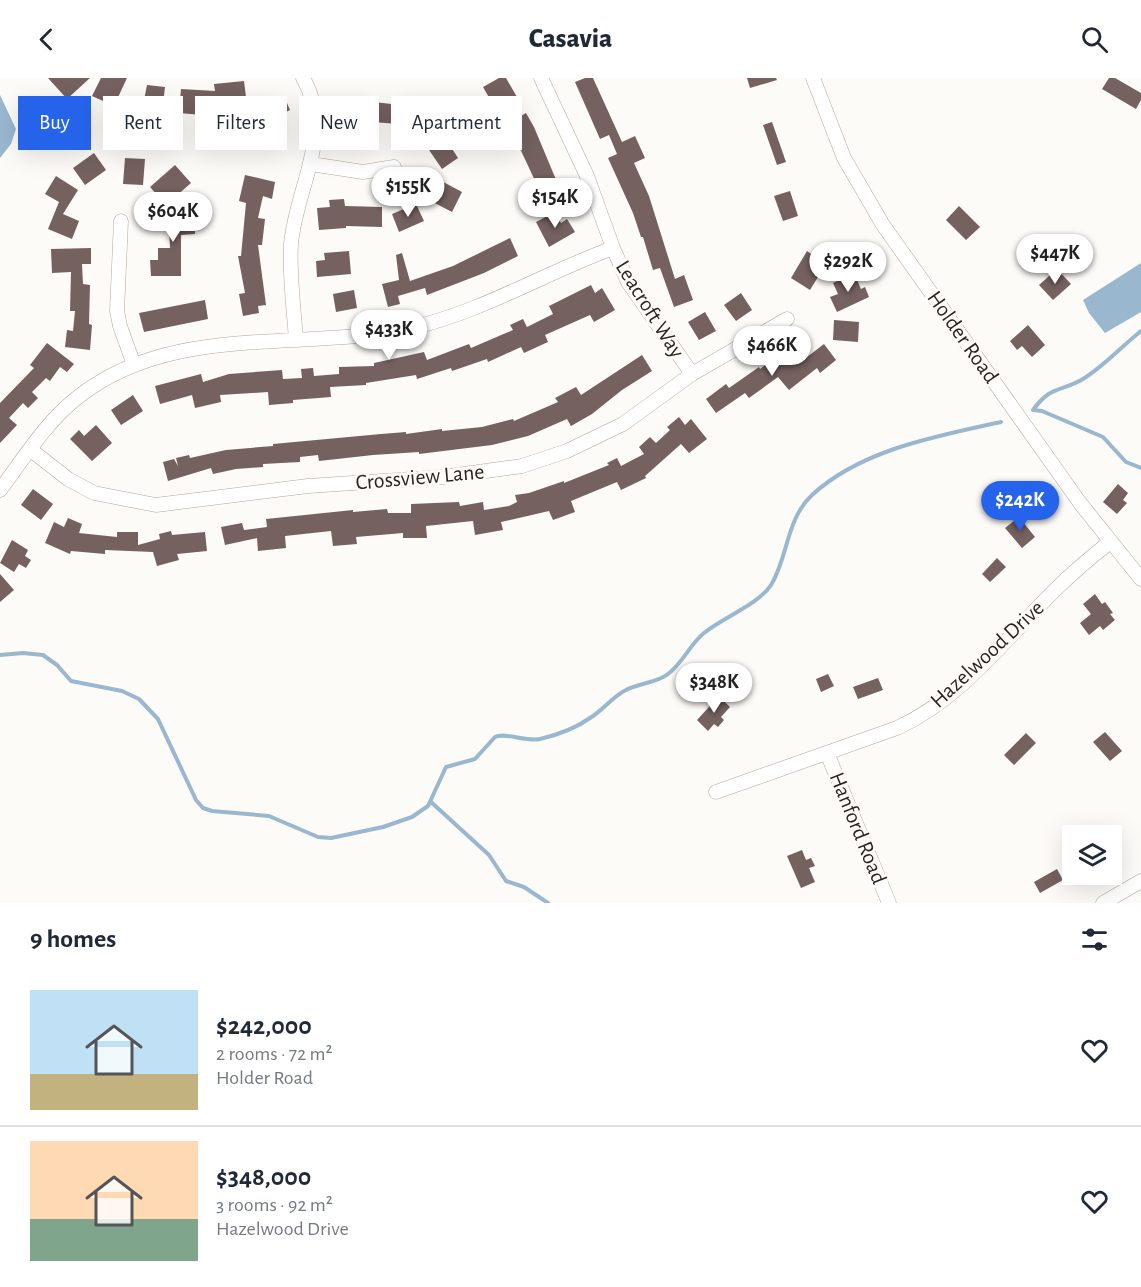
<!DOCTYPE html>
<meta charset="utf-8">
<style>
body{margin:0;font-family:"Alegreya Sans",sans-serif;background:#f2f2f3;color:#1f2937;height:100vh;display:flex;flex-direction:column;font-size:22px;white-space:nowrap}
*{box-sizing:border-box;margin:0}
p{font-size:20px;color:#747a83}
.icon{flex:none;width:33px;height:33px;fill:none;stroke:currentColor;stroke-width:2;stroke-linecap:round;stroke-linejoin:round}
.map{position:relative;height:825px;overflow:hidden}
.panel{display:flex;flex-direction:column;background:#fff;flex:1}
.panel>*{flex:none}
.top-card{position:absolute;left:18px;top:18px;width:600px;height:54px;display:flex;gap:12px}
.controls{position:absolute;left:1062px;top:747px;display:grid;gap:12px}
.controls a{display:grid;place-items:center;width:60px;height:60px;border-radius:0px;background:#fff;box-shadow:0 6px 24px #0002;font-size:30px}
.price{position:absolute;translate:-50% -51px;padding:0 14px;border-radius:21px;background:#fff;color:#222;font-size:20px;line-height:39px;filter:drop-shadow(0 2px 3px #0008)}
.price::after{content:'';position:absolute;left:50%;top:36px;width:18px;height:14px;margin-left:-9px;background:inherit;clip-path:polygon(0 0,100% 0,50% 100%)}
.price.active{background:#2563eb;color:#fff}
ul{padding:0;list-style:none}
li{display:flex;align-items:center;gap:18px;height:150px;padding:0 30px}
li+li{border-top:2px solid #e0e1e3}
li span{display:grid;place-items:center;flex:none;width:168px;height:120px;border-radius:0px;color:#555}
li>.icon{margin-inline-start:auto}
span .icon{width:72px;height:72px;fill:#fffc;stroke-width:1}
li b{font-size:26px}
h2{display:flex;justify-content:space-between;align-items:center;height:72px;padding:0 30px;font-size:26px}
.pill{padding:0 21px;border-radius:0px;background:#fff;box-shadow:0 6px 24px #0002;font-size:21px;line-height:54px}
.pill.active{background:#2563eb;color:#fff}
header{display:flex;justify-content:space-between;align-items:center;height:78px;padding:0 30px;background:#fff;font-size:27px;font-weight:800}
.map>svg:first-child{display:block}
.water{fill:#99b7cf}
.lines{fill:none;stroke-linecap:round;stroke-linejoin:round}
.stream{stroke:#99b7cf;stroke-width:4}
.building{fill:#746160}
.minor-casing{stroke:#b4a89a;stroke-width:15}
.minor{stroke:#fff;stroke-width:14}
.labels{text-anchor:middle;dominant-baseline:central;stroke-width:6;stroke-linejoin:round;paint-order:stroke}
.street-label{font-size:22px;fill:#29241e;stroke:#fdfbf8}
</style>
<header><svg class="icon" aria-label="back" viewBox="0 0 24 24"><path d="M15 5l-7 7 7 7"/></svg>Casavia<svg class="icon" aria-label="search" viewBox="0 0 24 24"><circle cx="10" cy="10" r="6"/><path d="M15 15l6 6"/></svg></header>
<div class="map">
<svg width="1141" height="825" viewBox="0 0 1141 825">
<rect width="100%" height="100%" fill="#fdfbf8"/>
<!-- water -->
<path class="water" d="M0 17 16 51 11 66 0 80Z
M1141 185V234L1105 255 1089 235 1083 222Z"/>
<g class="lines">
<!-- stream -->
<path class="stream" d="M1141 253C1122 268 1104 288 1083 301 1061 314 1051 307 1033 332L1042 333 1103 359 1126 384 1141 390
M0 577 23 575 43 577 57 587 71 603 122 613 139 621 158 641 196 722 203 730 212 733 269 738 318 759 331 760 383 749 412 739 428 728 446 689 475 681 495 659C505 654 526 664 540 661 557 657 576 650 590 640 603 632 612 619 626 612 639 605 657 605 668 596 683 585 690 566 704 555 722 540 759 526 771 507 788 480 786 441 812 417 862 371 938 358 1001 344
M431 724 489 777 506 803 524 809 548 825"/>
</g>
<!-- building -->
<path class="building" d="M48 0H90L67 21Z
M101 0H127L114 28 92 18Z
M499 0H506L517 19 510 23 519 39 526 35 534 49 562 116 545 124 515 60 505 65 493 44 506 36 497 19 491 23 483 9Z
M585 0H593L622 64 635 58 645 80 634 85 649 118 675 201 684 197 693 222 674 229 660 190 653 192 643 159H641L633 135 608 80 617 76 609 57 600 61 575 4Z
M747 0H776L777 2 750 10Z
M1109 0H1115L1141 15V22L1136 31 1102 11Z
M244 3 247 27 202 33V37L179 35 181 11 215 13 214 6Z
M147 7 165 9 162 35 142 32Z
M284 18 290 32 284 35 287 42 265 51 256 30Z
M374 24 400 27 398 46 372 44Z
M414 34 432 44 423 61 405 51Z
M359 37 367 54 345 65 336 47Z
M772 44 786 84 777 87 763 47Z
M444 58 458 80 442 91 427 69Z
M94 75 106 92 85 107 73 90Z
M125 80 145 81 143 107 123 106Z
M175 87 191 105 166 127 150 109Z
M245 97 275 104 272 121 263 118 258 140 265 141 262 167H258L266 227 258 228 259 235 243 238 239 216 245 215 238 178H241L246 125 239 123Z
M56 98 78 112 63 136 79 143 72 161 48 151 59 124 45 116Z
M432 98 462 114 452 134 427 121 435 118 425 113Z
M790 113 798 138 783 143 774 118Z
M344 121 345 128 382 129V149L346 148V150L319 152 317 130 330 129 329 122Z
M416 126 424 143 399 154 392 136Z
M959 128 980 149 966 162 946 142Z
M194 134 195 156 181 157V198H151L150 182H158V170H170L169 150 159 151 158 136Z
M555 134 561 145 567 141 575 154 549 169 536 144Z
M510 160 518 178 484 195 427 217 425 210 398 218 400 226 388 229 382 206 399 202 396 177 402 175 410 203 453 188Z
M91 170V186H82L83 206 90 207 89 246 92 247 90 272 65 269 67 252 73 253 75 233H70L71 194 52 195 51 171Z
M349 173 351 196 317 199 316 183 325 182 324 175Z
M807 173 826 186 810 212 791 200Z
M1057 191 1071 206 1053 222 1039 207Z
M854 195 861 211 865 209 869 219 837 234 830 219 838 216 833 205Z
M591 207 595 215 602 210 615 232 594 244 590 237 545 257 548 264 524 275 521 269 488 284 487 281 452 293 451 290 417 301 416 297 366 305V307L330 309 331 319 293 322V325L269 327 268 314 220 317 221 324 195 330 192 317 160 326 155 308 201 296 203 304 229 296 282 292 283 301 302 300 301 291 313 290 314 298 339 296V289L374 288V285L424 274 427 282 469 266 471 270 513 252 510 247 523 241 527 249 553 236 549 228Z
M354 212 357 230 336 234 333 216Z
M741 215 752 232 736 243 724 227Z
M205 222 208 241 144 254 139 235Z
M705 234 716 253 699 262 688 244Z
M834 242 859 244 858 264 833 262Z
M1028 247 1045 267 1032 279 1022 268 1017 272 1010 263Z
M47 265 74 286 67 294 60 289 50 303 46 300 32 314 38 320 28 330 23 325 9 340 17 347 0 365V325L34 290 30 287Z
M824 266 836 282 820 295 817 290 789 312 778 299 749 320 745 315 716 335 706 321 726 306 729 310 759 289 760 291 780 276 786 283 792 279 798 286Z
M642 277 652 293 622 312 592 336 571 348 567 341 528 358 492 367 419 376V374L373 377 319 383 318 377 300 379V384L263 386V389L236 391 213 396 211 390 168 403 163 384 174 381 178 388 176 380 189 377 190 380 226 372 273 368V366L381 356 406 354V356L442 351V353L482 349 513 341 514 343 558 324 555 320 576 309 581 317Z
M133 317 143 333 121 347 111 332Z
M679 339 685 347 691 341 707 361 689 375 681 366 645 398 646 400 621 412 617 404 571 423 575 434 553 442 549 433 501 444 503 452 475 457 473 443 426 448 427 460H403V455L356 459 357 466 333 468 331 453 285 458 286 470 258 473 257 460 225 467 221 449 242 445 244 452 267 449 266 441 353 432V434L387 431 388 435H411V426L459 424 460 428 483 424 484 432 509 428 517 424 515 417 529 415 564 403V405L609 387 607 385 617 380 621 388 644 376 639 369 650 359 656 365 670 352 667 349Z
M96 347 112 365 92 383 70 361 79 352 84 358Z
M1118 406 1128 415 1123 422 1127 425 1117 436 1103 424Z
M33 411 53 426 41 442 21 427Z
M1019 439 1035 459 1022 470 1005 450Z
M68 440 82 446 79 455 117 459V454H138V467L160 461 159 456 171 453 172 457 205 454 207 473 177 476 179 482 157 488 153 474 105 472V476L71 473 70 476 45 465 54 444 64 449Z
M12 462 28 472 25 478 31 482 26 490 19 486 14 494 0 485Z
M997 480 1006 489 990 504 982 496Z
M0 496 14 512 0 524Z
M1095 516 1102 526 1105 524 1113 535 1110 536 1115 542 1103 552 1100 548 1089 557 1080 545 1091 536 1083 526Z
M828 596 834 608 821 614 816 601Z
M878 600 883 612 858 621 853 609Z
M719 618 730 629 721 639 724 642 718 649 714 646 708 653 697 642Z
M1105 654 1122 673 1110 683 1093 664Z
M1026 655 1036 665 1014 687 1004 677Z
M802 772 806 782 811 780 815 788 809 790 815 804 801 810 787 778Z
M1057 791 1063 802 1040 815 1034 804Z"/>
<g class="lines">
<!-- minor casing -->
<g class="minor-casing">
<path id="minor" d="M541 0 587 98 613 170 628 204 692 296
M813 0 844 80 883 147 1080 425 1141 501
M311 86 363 94 394 89
M121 143 117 233 120 248 134 287
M296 262C294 231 289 197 291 166 296 109 335 55 303 0
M31 372 68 401 94 415 156 427 308 408 443 399 522 388 567 373 623 346 692 296 787 241
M0 412C24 380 46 344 78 319 173 244 300 274 411 250 481 234 545 195 613 170
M827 675 889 825
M716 714 897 650C961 621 1006 560 1055 512 1072 495 1091 479 1110 464
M1103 825 1141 803"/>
</g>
<!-- minor -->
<use href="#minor" class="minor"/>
</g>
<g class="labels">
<!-- street labels -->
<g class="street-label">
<text transform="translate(650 231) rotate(58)">Leacroft Way</text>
<text transform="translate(963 259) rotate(55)">Holder Road</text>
<text transform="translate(420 399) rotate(-5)">Crossview Lane</text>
<text transform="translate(987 576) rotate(-43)">Hazelwood Drive</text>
<text transform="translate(858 750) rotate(68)">Hanford Road</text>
</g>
</g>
</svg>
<div class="controls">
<a><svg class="icon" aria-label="layers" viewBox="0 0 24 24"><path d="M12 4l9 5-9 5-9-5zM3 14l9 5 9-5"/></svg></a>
</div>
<b class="price" style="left:408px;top:140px">$155K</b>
<b class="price" style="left:555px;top:151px">$154K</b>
<b class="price" style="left:173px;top:165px">$604K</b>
<b class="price" style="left:1055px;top:207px">$447K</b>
<b class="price" style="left:848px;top:215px">$292K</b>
<b class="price" style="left:389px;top:283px">$433K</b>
<b class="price" style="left:772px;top:299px">$466K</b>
<b class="price active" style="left:1020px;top:454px">$242K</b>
<b class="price" style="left:714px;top:636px">$348K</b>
<div class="top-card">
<a class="pill active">Buy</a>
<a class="pill">Rent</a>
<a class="pill">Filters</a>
<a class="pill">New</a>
<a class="pill">Apartment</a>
</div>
</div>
<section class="panel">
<h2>9 homes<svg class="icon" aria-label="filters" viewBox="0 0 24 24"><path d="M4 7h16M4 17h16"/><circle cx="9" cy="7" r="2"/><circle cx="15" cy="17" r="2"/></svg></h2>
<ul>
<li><span style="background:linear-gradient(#bfe0f5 70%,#c2b280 0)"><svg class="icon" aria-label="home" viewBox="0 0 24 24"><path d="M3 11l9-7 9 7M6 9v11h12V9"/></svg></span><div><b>$242,000</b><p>2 rooms · 72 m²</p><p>Holder Road</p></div><svg class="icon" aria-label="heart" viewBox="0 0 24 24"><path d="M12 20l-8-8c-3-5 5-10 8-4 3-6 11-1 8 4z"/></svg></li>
<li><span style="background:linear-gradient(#ffd9b3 65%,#7fa58c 0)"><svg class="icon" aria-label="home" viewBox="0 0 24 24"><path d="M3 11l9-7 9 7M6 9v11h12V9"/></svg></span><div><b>$348,000</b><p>3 rooms · 92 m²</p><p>Hazelwood Drive</p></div><svg class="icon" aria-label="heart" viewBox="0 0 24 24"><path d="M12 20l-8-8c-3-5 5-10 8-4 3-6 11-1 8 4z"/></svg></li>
</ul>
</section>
